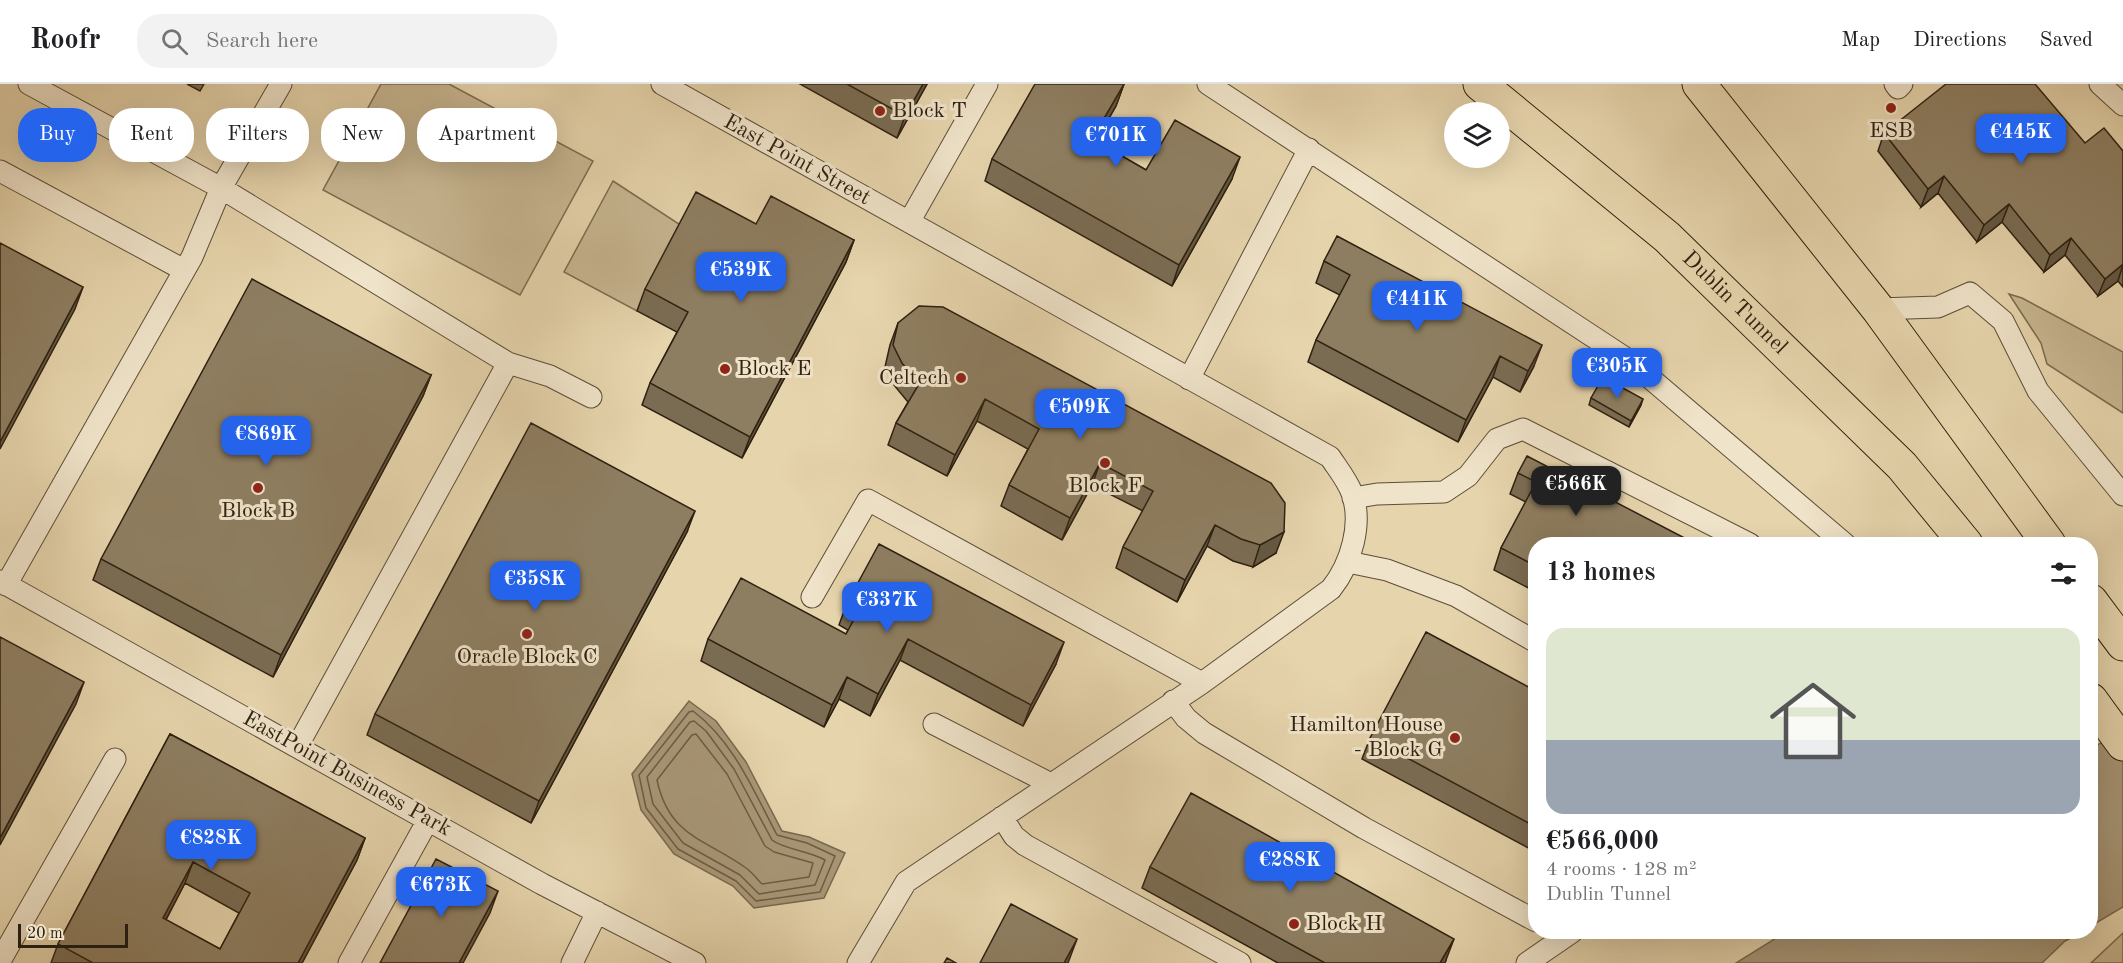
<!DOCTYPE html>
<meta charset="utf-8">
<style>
body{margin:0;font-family:"Old Standard TT",serif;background:#f2f2f2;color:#202124;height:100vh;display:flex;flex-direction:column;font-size:22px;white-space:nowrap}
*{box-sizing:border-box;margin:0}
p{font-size:20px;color:#757577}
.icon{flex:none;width:33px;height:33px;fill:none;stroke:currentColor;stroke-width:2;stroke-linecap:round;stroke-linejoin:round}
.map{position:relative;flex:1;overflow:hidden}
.sheet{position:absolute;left:1528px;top:453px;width:570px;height:402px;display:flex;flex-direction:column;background:#fff;border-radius:24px;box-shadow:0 6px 24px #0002}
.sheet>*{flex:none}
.top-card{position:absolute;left:18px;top:24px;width:570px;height:54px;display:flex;gap:12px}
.buttons{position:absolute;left:1444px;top:18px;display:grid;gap:12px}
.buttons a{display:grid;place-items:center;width:66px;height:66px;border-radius:50%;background:#fff;box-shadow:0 6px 24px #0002;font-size:30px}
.scale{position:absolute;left:18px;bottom:15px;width:110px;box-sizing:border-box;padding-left:6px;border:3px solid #2f2110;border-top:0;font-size:16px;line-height:21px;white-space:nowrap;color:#2f2110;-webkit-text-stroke:4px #efe3c9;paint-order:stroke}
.price{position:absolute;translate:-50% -51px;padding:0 14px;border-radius:12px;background:#2563eb;color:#fff;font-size:20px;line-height:39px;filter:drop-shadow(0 2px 3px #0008)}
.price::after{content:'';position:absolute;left:50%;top:36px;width:18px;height:14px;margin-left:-9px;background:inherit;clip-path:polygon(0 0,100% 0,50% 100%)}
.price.active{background:#222;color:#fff}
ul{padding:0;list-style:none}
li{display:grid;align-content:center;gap:12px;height:318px;padding:0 18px}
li+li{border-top:2px solid #e0e0e0}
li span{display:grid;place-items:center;height:186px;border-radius:18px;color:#555}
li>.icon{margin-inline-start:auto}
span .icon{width:108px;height:108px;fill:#fffc;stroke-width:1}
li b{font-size:26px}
h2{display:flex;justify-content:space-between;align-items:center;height:72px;padding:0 18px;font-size:26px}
.tag{padding:0 21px;border-radius:24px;background:#fff;box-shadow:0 6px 24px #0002;font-size:21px;line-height:54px}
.tag.active{background:#2563eb;color:#fff}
header{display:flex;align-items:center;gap:36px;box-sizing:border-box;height:84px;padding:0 30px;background:#fff;border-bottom:2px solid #e0e0e0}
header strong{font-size:28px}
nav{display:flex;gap:33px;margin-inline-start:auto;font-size:21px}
.search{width:420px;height:54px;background:#f2f2f2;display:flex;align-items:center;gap:15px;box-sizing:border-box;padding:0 21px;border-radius:24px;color:#757577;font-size:22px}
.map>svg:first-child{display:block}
.green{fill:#c7b691;stroke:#7b6c50;stroke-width:1.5}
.water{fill:#a89777;stroke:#78684e;stroke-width:1.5}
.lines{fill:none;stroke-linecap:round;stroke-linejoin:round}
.shore{stroke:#6c5c44;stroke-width:1.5}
.service-casing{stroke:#5d4e37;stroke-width:23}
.motorway-casing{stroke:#2f2110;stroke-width:35}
.service{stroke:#efe3c9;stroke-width:21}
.motorway{stroke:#e6d4ac;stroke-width:33}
.wall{fill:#7a6c53;stroke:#2f2110;stroke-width:1.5;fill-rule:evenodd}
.shaded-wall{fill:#635844;stroke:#2f2110;stroke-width:1.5}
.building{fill:#8e7e61;stroke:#2f2110;stroke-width:1.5;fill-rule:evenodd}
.poi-dot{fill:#8f2418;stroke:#efe3c9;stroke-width:2}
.labels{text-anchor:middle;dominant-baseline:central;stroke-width:6;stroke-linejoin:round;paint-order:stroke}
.poi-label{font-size:22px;fill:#2f2110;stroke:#efe3c9}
.street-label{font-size:22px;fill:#2f2110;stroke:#efe3c9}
</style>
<header>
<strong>Roofr</strong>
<div class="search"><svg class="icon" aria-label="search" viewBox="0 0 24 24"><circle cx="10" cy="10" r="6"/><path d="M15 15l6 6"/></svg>Search here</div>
<nav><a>Map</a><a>Directions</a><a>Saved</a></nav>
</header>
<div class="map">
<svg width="2123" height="879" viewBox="0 0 2123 879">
<rect width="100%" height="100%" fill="#e6d4ac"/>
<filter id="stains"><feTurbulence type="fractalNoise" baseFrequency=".00333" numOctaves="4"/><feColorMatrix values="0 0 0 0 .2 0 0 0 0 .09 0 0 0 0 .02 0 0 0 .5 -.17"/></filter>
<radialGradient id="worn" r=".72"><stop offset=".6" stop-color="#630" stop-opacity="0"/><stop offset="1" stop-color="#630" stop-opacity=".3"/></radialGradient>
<!-- green -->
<path class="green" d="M381 0H449L593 77 520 211 323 106Z
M613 97 682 142 637 227 564 188Z
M2009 210 2022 214 2123 268V329L2047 280 2041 259Z
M2123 849V879H2091Z"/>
<!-- water -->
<path class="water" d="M689 617 716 637 746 678 782 747 809 753 845 769 824 814 754 824 733 802 674 770 641 726 632 690Z
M2123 648V823L2091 842V664Z
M1786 848H2082L2065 857 2042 879H1736Z"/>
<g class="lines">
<!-- shore -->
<path class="shore" d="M693 627C734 658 753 706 777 751L807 759 835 772 820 808 756 817 736 797 678 765 646 724 639 691 689 628Z
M694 637 706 647 734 685 772 756C783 765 809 767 825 776L815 801 759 810 740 791 683 759 653 720 647 693 690 638Z
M696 650 727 690 765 762 774 768 813 779 809 793 762 800C757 795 752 788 746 784 706 755 669 753 657 696L692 651Z"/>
<!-- service casing -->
<g class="service-casing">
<path id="service" d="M29 0 221 104 508 279 550 292 591 313
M662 0 1330 373C1338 385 1347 396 1352 409 1363 440 1351 480 1331 505L1202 599 906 798 858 879
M1208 0 1630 277 1845 460
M1895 0 1898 4 1902 0
M2100 0 2123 21
M0 87 184 186
M909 138 987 0
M1878 225 1938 223 1970 209 2003 237 2038 307 2123 411
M1189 295 1309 65
M1353 414 1377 410 1444 408 1468 392 1497 355 1523 345 1750 460
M1348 478 1387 486 1456 512 1536 558
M0 497 542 800 695 879
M6 501 192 173 221 104 281 0
M812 513 868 416 1202 599
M1173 617 1186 634 1204 649 1364 744 1536 837
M934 640 1051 700
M297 663 508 279
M1002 733 1014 752 1025 761 1240 879
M0 877 115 675
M349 879 428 736
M572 879 597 828
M1527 879 1572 848"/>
</g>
<!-- motorway casing -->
<g class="motorway-casing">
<g id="motorway">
<path id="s1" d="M1480 0 1667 153 1902 382 1966 460"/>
<path d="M1699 0 1878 225 2049 460"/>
<path d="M2091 517 2123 560"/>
<path d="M2091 616 2123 660"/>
</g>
</g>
<!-- service -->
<use href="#service" class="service"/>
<!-- motorway -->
<use href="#motorway" class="motorway"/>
</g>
<!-- wall -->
<path class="wall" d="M187 0H204L200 7Z
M800 0H927L897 54Z
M1124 0 1116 22 1096 57 1146 86 1232 95 1172 202 985 97 992 75Z
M1884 49 2085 59 2123 67V203L2118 197 2098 212 2065 171 2044 188 2002 138 1977 158 1938 109 1921 123 1878 67Z
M756 140 854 156 846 178 742 374 642 321 650 299 677 248 637 227 645 205Z
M1324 177 1534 282 1520 308 1493 293 1458 358 1308 278 1316 256 1340 211 1316 199Z
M898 239 1276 469 1253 483 1233 477 1207 462 1177 518 1116 484 1123 463 1143 427 1092 401 1062 456 1001 422 1009 401 1028 365 977 337 947 392 888 361 896 339 908 318 894 301 885 283 890 261Z
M431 291 423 312 273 593 93 496 101 475Z
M1591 314 1641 321 1629 343 1589 321Z
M1518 389 1696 460H1536V508L1494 486 1501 464 1526 418 1510 410Z
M687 448 531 739 367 651 375 630Z
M847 519 1056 580 1023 642 900 576 870 632 839 615 824 643 701 577 708 555 846 550 848 546 839 541Z
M1536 607V768L1362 675 1370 654Z
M170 650 365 754 357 776 302 879H51L58 860ZM185 799 239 829 220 865 166 836Z
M1150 783 1446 876 1445 879H1278L1142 804Z"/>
<!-- shaded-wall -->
<path class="shaded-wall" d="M923 0H927L897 54 905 32Z
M1124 0 1116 22 1084 77 1092 55Z
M1240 73 1232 95 1172 202 1179 181Z
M1944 92 1938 109 1921 123 1928 105Z
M2009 120 2002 138 1977 158 1984 141Z
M2071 154 2065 171 2044 188 2050 171Z
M854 156 846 178 742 374 750 353Z
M2123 180 2118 197 2098 212 2105 195Z
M83 203 75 225 0 365V358Z
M1542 261 1534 282 1520 308 1528 287Z
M1500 272 1493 293 1458 358 1466 336Z
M431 291 423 312 273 593 281 571Z
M985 315 977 337 947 392 955 371Z
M1643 315 1641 321 1629 343 1631 337Z
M1100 379 1092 401 1062 456 1070 434Z
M695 427 687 448 531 739 539 717Z
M1215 441 1207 462 1177 518 1185 496Z
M1284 448 1276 469 1253 483 1260 461Z
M908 555 900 576 870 632 878 610Z
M1064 558 1056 580 1023 642 1031 621Z
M847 593 839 615 824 643 832 621Z
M84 598 76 620 0 761V754Z
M365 754 357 776 302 879H298Z
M193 778 185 799 155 856 163 834Z
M498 807 490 829 463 879H459Z
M1077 855 1068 879H1064Z
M1454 855 1446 876 1445 879H1440Z"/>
<!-- building -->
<path class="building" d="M847 0H923L905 32Z
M1035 0H1124L1092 55 1146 86 1175 36 1240 73 1179 181 992 75Z
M1946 0H2035L2085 59 2104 44 2123 67V180L2105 195 2071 154 2050 171 2009 120 1984 141 1944 92 1928 105 1884 49Z
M696 108 756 140 771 112 854 156 750 353 650 299 688 228 645 205Z
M1337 152 1542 261 1528 287 1500 272 1466 336 1316 256 1350 191 1324 177Z
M0 159 83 203 0 358Z
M252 195 431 291 281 571 101 475Z
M919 222 943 223 1271 399 1285 419 1284 448 1260 461 1241 455 1215 441 1185 496 1123 463 1153 407 1100 379 1070 434 1009 401 1039 345 985 315 955 371 896 339 919 300 902 279 893 261 898 239Z
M1603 293 1643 315 1631 337 1591 314Z
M531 339 695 427 539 717 375 630Z
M1527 372 1696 460H1536V482L1501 464 1536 398 1518 389Z
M879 460 1064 558 1031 621 908 555 878 610 847 593 832 621 708 555 741 494 846 550 859 526 847 519Z
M1426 548 1536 607V743L1370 654Z
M0 553 84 598 0 754Z
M170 650 365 754 298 879H93L58 860ZM193 778 250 809 220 865 163 834Z
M1191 709 1454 855 1440 879H1325L1150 783Z
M436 775 498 807 459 879H380Z
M1011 820 1077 855 1064 879H980Z
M947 874 956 879H944Z"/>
<!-- markers -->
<g class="poi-dot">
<circle cx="1891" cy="24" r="6"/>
<circle cx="880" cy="27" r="6"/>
<circle cx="725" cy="285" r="6"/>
<circle cx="961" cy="294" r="6"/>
<circle cx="1105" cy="379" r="6"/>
<circle cx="258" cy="404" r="6"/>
<circle cx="527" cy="550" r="6"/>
<circle cx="1455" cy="654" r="6"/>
<circle cx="1294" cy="840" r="6"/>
</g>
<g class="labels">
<!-- poi labels -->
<g class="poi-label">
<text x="892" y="27" text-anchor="start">Block T</text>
<text x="1891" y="47">ESB</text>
<text x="737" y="285" text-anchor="start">Block E</text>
<text x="949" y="294" text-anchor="end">Celtech</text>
<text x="1105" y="402">Block F</text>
<text x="258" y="427">Block B</text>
<text x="527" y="573">Oracle Block C</text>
<text x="1443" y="641" text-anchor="end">Hamilton House<tspan x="1443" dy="25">- Block G</tspan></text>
<text x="1306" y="840" text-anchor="start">Block H</text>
</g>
<!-- street labels -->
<g class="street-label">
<text transform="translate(797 76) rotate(29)">East Point Street</text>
<text stroke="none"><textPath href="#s1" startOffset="336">Dublin Tunnel</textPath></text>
<text transform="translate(347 690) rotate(29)">EastPoint Business Park</text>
</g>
</g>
<rect width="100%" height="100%" filter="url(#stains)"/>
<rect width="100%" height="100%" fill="url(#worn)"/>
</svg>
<div class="buttons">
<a><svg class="icon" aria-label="layers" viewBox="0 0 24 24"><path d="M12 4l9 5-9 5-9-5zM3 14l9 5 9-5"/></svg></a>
</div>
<div class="scale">20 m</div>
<b class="price" style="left:2021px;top:81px">€445K</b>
<b class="price" style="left:1116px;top:84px">€701K</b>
<b class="price" style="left:741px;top:219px">€539K</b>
<b class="price" style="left:1417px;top:248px">€441K</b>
<b class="price" style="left:1617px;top:315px">€305K</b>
<b class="price" style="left:1080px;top:356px">€509K</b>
<b class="price" style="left:266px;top:383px">€869K</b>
<b class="price active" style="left:1576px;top:433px">€566K</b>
<b class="price" style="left:535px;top:528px">€358K</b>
<b class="price" style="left:887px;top:549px">€337K</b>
<b class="price" style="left:211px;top:787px">€828K</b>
<b class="price" style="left:1290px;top:809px">€288K</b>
<b class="price" style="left:441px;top:834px">€673K</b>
<div class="top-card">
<a class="tag active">Buy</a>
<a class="tag">Rent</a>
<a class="tag">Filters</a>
<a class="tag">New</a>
<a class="tag">Apartment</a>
</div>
<section class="sheet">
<h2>13 homes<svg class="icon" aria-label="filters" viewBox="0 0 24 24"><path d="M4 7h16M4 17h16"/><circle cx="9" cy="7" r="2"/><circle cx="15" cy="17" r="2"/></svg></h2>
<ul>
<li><span style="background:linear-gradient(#dfe7d0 60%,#9aa5b1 0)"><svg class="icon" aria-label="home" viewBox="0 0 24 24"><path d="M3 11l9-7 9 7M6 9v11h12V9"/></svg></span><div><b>€566,000</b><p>4 rooms · 128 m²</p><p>Dublin Tunnel</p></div></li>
</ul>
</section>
</div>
